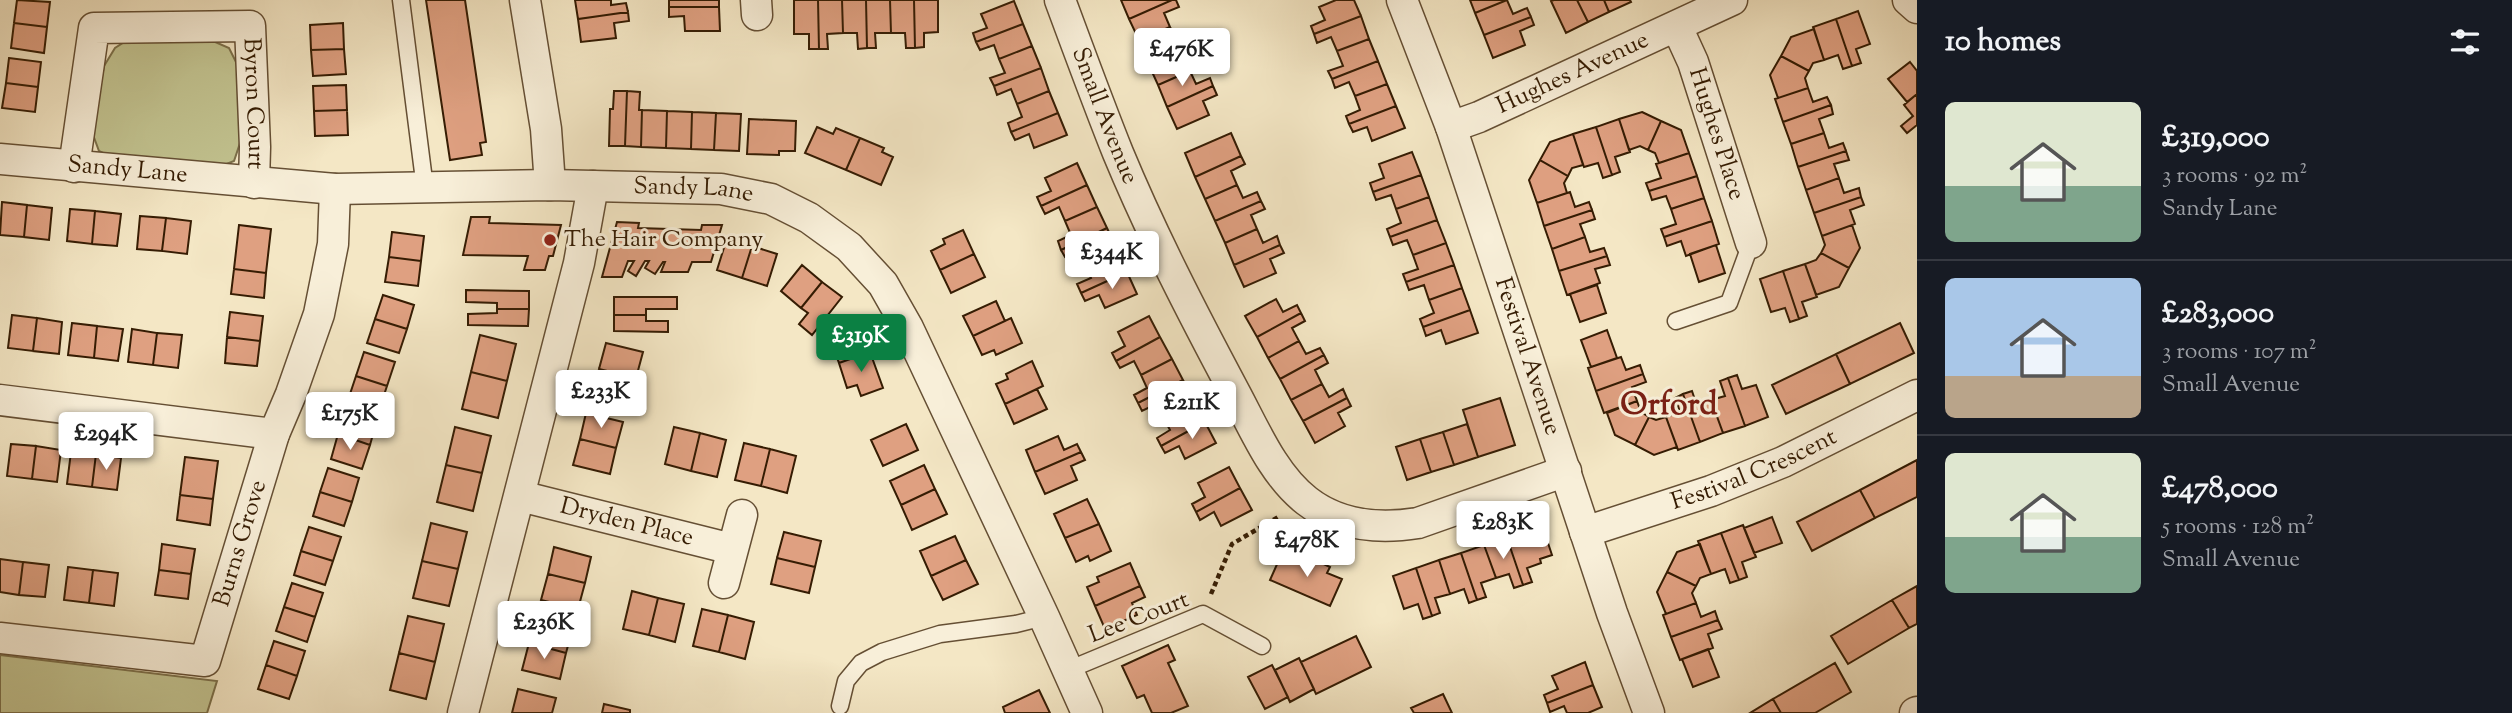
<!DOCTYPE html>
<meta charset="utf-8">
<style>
body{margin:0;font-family:"Sorts Mill Goudy",serif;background:#20242c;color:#f1f3f6;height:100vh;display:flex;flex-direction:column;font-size:26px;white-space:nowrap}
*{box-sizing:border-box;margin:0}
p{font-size:23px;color:#9ea1a6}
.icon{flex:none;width:38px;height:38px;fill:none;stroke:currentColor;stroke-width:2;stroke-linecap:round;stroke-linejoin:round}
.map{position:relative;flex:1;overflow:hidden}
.drawer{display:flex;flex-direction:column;background:#171b24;width:595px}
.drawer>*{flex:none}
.price{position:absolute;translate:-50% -60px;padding:0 16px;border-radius:7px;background:#fff;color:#222;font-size:23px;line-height:46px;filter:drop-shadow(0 2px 4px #0008)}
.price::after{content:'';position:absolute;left:50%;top:42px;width:21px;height:16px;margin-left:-10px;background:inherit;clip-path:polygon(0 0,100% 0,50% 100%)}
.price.current{background:#0b8043;color:#fff}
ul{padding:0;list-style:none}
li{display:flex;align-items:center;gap:21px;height:175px;padding:0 28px}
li+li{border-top:2px solid #363941}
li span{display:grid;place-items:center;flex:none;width:196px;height:140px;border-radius:10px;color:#555}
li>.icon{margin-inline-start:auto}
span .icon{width:84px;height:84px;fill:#fffc;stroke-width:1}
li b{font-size:30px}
h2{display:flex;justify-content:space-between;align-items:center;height:84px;padding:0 28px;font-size:30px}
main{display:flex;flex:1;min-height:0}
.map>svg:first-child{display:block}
.green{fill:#c2c390;stroke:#7c704a;stroke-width:2}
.building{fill:#dfa081;stroke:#351c03;stroke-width:2}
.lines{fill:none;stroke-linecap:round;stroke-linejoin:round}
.lane-casing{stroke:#654f34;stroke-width:19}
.street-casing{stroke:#654f34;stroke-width:33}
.path{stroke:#351c03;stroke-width:4.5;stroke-dasharray:5 3.5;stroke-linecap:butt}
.lane{stroke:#f8efd9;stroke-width:16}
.street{stroke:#f8efd9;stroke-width:30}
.poi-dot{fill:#8f2418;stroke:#f8efd9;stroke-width:2.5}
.labels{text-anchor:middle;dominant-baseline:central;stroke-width:6;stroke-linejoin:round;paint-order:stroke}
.street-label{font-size:24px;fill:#351c03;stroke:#f8efd9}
.poi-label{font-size:24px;fill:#351c03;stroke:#f8efd9;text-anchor:start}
.district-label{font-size:32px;font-weight:bold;fill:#7a1f14;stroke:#f8efd9}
</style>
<main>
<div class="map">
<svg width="1917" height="713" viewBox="0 0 1917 713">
<rect width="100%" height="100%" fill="#f4e7c5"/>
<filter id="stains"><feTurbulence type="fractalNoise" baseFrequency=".00286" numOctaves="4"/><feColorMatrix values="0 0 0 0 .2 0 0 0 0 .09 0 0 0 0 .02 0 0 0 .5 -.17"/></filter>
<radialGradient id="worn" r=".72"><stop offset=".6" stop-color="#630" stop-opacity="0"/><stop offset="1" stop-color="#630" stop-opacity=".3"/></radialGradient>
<!-- green -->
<path class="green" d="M126 41H213L229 48 238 66 241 140 234 161 219 167 113 158 99 151 92 132 104 66 115 48Z
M0 655 217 681 207 713H0Z"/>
<!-- building -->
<path class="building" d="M17 0 50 2 47 27 14 23Z
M426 0H465L486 142 480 143 482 155 450 160Z
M575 0H611V5L626 3 628 12 578 19Z
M669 0H719V7H669Z
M794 0H818L819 49H809V34H794Z
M818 0H842L843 33 827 34 828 49H819Z
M842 0H866L867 48 858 49 857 33H843Z
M866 0H890L891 33H875L876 48H867Z
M890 0H914L915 48H906L905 33H891Z
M914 0H938V32L924 33V47L915 48Z
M1121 0H1172L1129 19Z
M1172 0H1176L1179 7 1164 13 1170 27 1139 40 1129 19Z
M1336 0H1354L1361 16 1314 34 1311 26 1325 20 1319 7Z
M1470 0H1507L1475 13Z
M1507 0 1513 14 1527 8 1531 17 1484 35 1475 13Z
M1554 0H1577L1588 22 1566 33 1551 1Z
M1577 0H1604L1609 12 1588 22Z
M1604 0H1630L1631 2 1609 12Z
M1014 1 1023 24 976 42 973 33 987 28 981 14Z
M669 7H719L720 31H685L684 16 669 17Z
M1858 11 1870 44 1856 49 1861 63 1852 66 1836 19Z
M628 12 629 21 614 23 616 38 581 42 578 19Z
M1361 16 1369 39 1337 51 1331 37 1317 43 1314 34Z
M1531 17 1534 25 1520 31 1525 45 1493 58 1484 35Z
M1836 19 1852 66 1843 69 1838 55 1824 60 1813 27Z
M14 23 47 27 44 53 11 48Z
M343 23 344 49 311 50 310 25Z
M1023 24 1032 46 999 59 994 45 980 50 976 42Z
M1170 27 1177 40 1190 34 1194 43 1148 63 1139 40Z
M1814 29 1824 60 1813 63 1809 71 1781 56 1791 37Z
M1369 39 1378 61 1332 79 1328 71 1343 66 1337 51Z
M1194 43 1198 51 1184 57 1190 71 1158 85 1148 63Z
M1032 46 1041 68 994 86 990 78 1005 73 999 59Z
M344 49 346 74 313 76 311 50Z
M1781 56 1809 71 1805 78 1808 88 1778 98 1770 75Z
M9 58 41 62 38 87 6 83Z
M1378 61 1387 84 1355 96 1349 82 1335 88 1332 79Z
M1910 62 1917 71V94L1907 102 1888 79Z
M1041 68 1049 91 1017 104 1011 89 997 95 994 86Z
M1190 71 1196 84 1210 78 1213 86 1167 107 1158 85Z
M6 83 38 87 35 112 2 108Z
M1387 84 1396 106 1349 124 1346 116 1360 110 1355 96Z
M346 85 347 110 314 111 313 86Z
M1213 86 1217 95 1203 101 1209 115 1177 129 1167 107Z
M1808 88 1813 102 1827 97 1831 105 1783 122 1775 99Z
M614 91H627L625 146H609L610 109H613Z
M627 91 640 92 639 110H642L641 147 625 146Z
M1049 91 1058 113 1011 132 1008 123 1022 117 1017 104Z
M1917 94V125L1907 133 1901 126 1913 116 1904 105Z
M1831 105 1833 114 1819 119 1824 133 1791 144 1783 122Z
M1396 106 1405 128 1372 141 1367 127 1353 132 1349 124Z
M347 110 348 135 315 136 314 111Z
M642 110 667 111 666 148 641 147Z
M667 111 692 112 691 149 666 148Z
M692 112 716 113 714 150 691 149Z
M1642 112 1661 121 1648 150 1640 146 1629 150 1619 119Z
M716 113 741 114 739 151 714 150Z
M1058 113 1067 135 1034 148 1029 134 1015 140 1011 132Z
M749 119 796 121 795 151H779V155L747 154Z
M1619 119 1630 152 1615 157 1620 172 1612 175 1596 127Z
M1661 121 1681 130 1689 153 1659 163 1655 153 1648 150Z
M817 127 833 134 836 128 860 138 846 170 805 153Z
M1596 127 1612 175 1603 178 1598 163 1584 167 1573 134Z
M1231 133 1241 156 1195 177 1185 153Z
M1824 133 1829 148 1843 143 1846 151 1798 167 1791 144Z
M1573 134 1583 165 1572 168 1568 176 1540 160 1550 142Z
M860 138 884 148 882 152 893 157 881 185 846 170Z
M1846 151 1849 160 1834 164 1839 178 1806 190 1798 167Z
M1412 152 1421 175 1373 192 1370 183 1384 178 1379 164Z
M1689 153 1697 176 1649 191 1646 183 1661 178 1656 164Z
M1241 156 1245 164 1231 171 1237 185 1205 199 1195 177Z
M1540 160 1568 176 1564 183 1567 193 1537 203 1529 180Z
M1077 163 1087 185 1041 206 1037 197 1051 191 1045 178Z
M1421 175 1429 197 1396 209 1391 195 1376 200 1373 192Z
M1697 176 1704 198 1671 209 1666 196 1652 200 1649 191Z
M1839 178 1844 193 1859 188 1861 197 1814 213 1806 190Z
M1087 185 1097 207 1065 221 1059 207 1045 214 1041 206Z
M1237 185 1243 198 1257 192 1261 201 1215 221 1205 199Z
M1570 192 1575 207 1589 202 1592 210 1544 226 1537 203Z
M1429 197 1437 220 1390 237 1387 229 1401 223 1396 209Z
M1861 197 1864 205 1850 210 1855 224 1822 236 1814 213Z
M1704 198 1712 221 1664 237 1661 229 1676 224 1671 209Z
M1261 201 1265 209 1251 215 1257 229 1225 243 1215 221Z
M2 202 27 205 24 237 0 235Z
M27 205 52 208 49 240 24 237Z
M1097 207 1107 228 1061 250 1058 241 1071 235 1065 221Z
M70 209 95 211 92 244 67 241Z
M1592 210 1595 219 1580 224 1585 237 1552 249 1544 226Z
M95 211 121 214 117 246 92 244Z
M140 216 166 218 162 251 137 249Z
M471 217H490L489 223 561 225 553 256H549L545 270H524L528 256 463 255Z
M166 218 191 221 187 254 162 251Z
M1437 220 1446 243 1413 255 1407 240 1393 245 1390 237Z
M1712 221 1719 244 1686 256 1681 241 1667 246 1664 237Z
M617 222 639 223 638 228 701 230 702 225H722L711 262H692L688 272H661L665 262H663L655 274 645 268 649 261H645L636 276 628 271 634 261H628L622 277H602Z
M239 225 271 229 266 273 234 269Z
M1852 225 1860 248 1849 268 1821 253 1825 245 1822 236Z
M1107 228 1117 250 1085 265 1079 251 1065 257 1061 250Z
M1257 229 1263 243 1277 236 1280 245 1234 265 1225 243Z
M963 230 974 254 940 270 931 251 945 244 943 239Z
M392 232 424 236 421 261 389 257Z
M1585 237 1590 252 1604 248 1607 256 1559 271 1552 249Z
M727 238 752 246 742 278 717 270Z
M1446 243 1454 265 1406 282 1403 274 1418 269 1413 255Z
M1280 245 1284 253 1270 259 1276 273 1244 287 1234 265Z
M1716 245 1725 273 1699 282 1690 254Z
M752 246 777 254 767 286 742 278Z
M1117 250 1127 272 1081 293 1077 284 1091 278 1085 265Z
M1821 253 1849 268 1839 287 1816 295 1805 264 1816 260Z
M974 254 985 277 951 293 940 270Z
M1607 256 1610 265 1595 269 1600 283 1567 295 1559 271Z
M389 257 421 261 418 286 385 282Z
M1805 264 1817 297 1802 302 1807 316 1799 319 1783 271Z
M802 265 822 282 801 308 781 291Z
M1454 265 1462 288 1429 300 1424 285 1409 290 1406 282Z
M234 269 266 273 264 298 231 294Z
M1783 271 1799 319 1790 322 1785 308 1771 312 1760 279Z
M1127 272 1137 294 1105 308 1099 295 1085 301 1081 293Z
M822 282 842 297 812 335 799 324 808 313 801 308Z
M1597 285 1606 313 1580 322 1570 294Z
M1462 288 1470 310 1423 327 1420 319 1434 313 1429 300Z
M466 290 529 291V309H497V303L466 302Z
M383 295 414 305 407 329 375 319Z
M614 297H677V309H646V315H614Z
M1276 299 1283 312 1297 305 1301 313 1257 337 1245 316Z
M996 301 1005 321 973 336 963 316Z
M497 309H529L528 326 468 325V314L497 313Z
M1470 310 1478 333 1446 344 1441 330 1426 336 1423 327Z
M230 312 263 316 260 341 227 337Z
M1301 313 1305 321 1292 328 1299 341 1268 358 1257 337Z
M12 315 37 318 33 351 8 348Z
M614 315H646V321H668V332L614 331Z
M1149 316 1160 337 1116 361 1112 353 1125 346 1118 332Z
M37 318 62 322 59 354 33 351Z
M1011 318 1022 343 996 355 994 350 982 355 973 336Z
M375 319 407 329 399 353 367 343Z
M72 323 97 326 94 358 68 355Z
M1900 323 1914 353 1850 384 1836 354Z
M97 326 123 329 118 361 94 358Z
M862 328 870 352 839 363 830 339Z
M132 329 157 333 153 365 128 362Z
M1607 330 1617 358 1591 367 1581 340Z
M157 333 182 335 178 368 153 365Z
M480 335 516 344 507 381 471 372Z
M227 337 260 341 257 366 225 363Z
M1160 337 1172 359 1141 375 1134 361 1120 368 1116 361Z
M1299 341 1306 354 1320 348 1324 355 1280 379 1268 358Z
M606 343 643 352 636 378 599 369Z
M364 352 395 362 387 386 356 376Z
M870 352 883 388 861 396 857 385 847 388 839 363Z
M1836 354 1850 384 1786 414 1772 385Z
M1324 355 1328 363 1315 370 1322 384 1291 400 1280 379Z
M1621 357 1626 370 1640 365 1643 374 1596 391 1588 368Z
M1172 359 1183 380 1138 403 1134 395 1147 388 1141 375Z
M1032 361 1043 386 1005 404 996 384 1008 379 1006 374Z
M599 369 636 378 630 405 593 395Z
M471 372 507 381 498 418 462 409Z
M1643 374 1646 382 1632 387 1637 401 1604 413 1596 391Z
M1737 375 1742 389 1756 385 1768 417 1745 426 1728 378Z
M356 376 387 386 379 410 348 400Z
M1728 378 1745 426 1723 433 1711 400 1725 396 1720 381Z
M1183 380 1194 401 1163 417 1156 404 1142 411 1138 403Z
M1322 384 1329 397 1343 389 1347 398 1303 421 1291 400Z
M1037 389 1047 409 1014 424 1005 404Z
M1692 391 1697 406 1711 400 1723 433 1700 442 1683 394Z
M1683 394 1700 442 1678 450 1666 417 1680 412 1675 398Z
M1347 398 1351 406 1338 413 1345 426 1315 443 1303 421Z
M1500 398 1515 445 1478 457 1463 410Z
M1194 401 1205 422 1161 446 1157 438 1170 430 1163 417Z
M1637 401 1641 412 1649 417 1635 445 1615 435 1607 413Z
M346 410 377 420 370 445 338 434Z
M586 413 623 422 616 448 580 439Z
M1649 417 1656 420 1666 417 1677 447 1654 455 1635 445Z
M1205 422 1216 443 1185 459 1179 446 1165 453 1161 446Z
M906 424 918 450 883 466 871 440Z
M1467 424 1478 457 1454 465 1443 432Z
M455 427 491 436 482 473 446 465Z
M674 427 700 433 691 471 665 464Z
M1443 432 1454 465 1431 472 1420 439Z
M700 433 726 440 717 477 691 471Z
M338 434 370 445 362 469 331 459Z
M1058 436 1064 450 1077 444 1081 452 1035 472 1026 450Z
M580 439 616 448 610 474 573 465Z
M1420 439 1431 472 1407 480 1396 447Z
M744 443 770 449 761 486 735 480Z
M11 444 36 446 32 479 7 476Z
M36 446 61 450 57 482 32 479Z
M770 449 796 456 787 493 761 486Z
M71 452 96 454 92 487 67 484Z
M1081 452 1085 460 1071 466 1077 480 1045 494 1035 472Z
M96 454 121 458 117 490 92 487Z
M185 457 218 461 213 499 180 495Z
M1917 460V497L1875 518 1860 490Z
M446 465 482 473 473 511 437 502Z
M924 465 935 489 901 505 890 481Z
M1229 467 1240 488 1196 512 1192 504 1205 497 1198 483Z
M328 468 359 478 352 502 320 492Z
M1240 488 1252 510 1221 526 1214 512 1200 520 1196 512Z
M935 489 947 514 912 530 901 505Z
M1860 490 1875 518 1812 551 1797 522Z
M320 492 352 502 344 526 313 516Z
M180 495 213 499 210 525 177 520Z
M1087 499 1099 524 1065 538 1054 514Z
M1772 517 1782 543 1754 553 1744 528Z
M431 523 467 532 458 569 422 561Z
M1099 524 1111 551 1090 561 1088 556 1076 562 1065 538Z
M1743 525 1756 557 1742 562 1747 577 1739 580 1721 533Z
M309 527 341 537 333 561 301 551Z
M1543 528 1552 555 1540 559 1541 563 1527 568 1532 582 1523 585 1507 538Z
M784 532 821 541 815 567 777 558Z
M1721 533 1739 580 1730 583 1725 569 1711 574 1698 541Z
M955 536 966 560 931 576 920 551Z
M1507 538 1523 585 1514 588 1509 574 1496 578 1484 545Z
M162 544 195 549 191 574 159 570Z
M1700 544 1711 574 1700 578 1696 586 1667 572 1677 552Z
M1484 545 1496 578 1481 583 1486 597 1477 600 1461 553Z
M554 547 591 557 585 583 548 574Z
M301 551 333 561 325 585 294 575Z
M1282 553 1308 564 1311 558 1330 567 1327 573 1342 579 1330 606 1270 580Z
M1461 553 1477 600 1469 603 1464 589 1450 594 1439 560Z
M777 558 815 567 809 593 771 584Z
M0 559 23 562 19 595 0 592Z
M966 560 978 584 943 600 931 576Z
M1439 560 1450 594 1435 598 1440 613 1432 616 1416 568Z
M422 561 458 569 449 606 413 598Z
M23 562 49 565 45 597 19 595Z
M1130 563 1140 586 1095 606 1087 587 1099 582 1097 577Z
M68 567 93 570 89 603 64 600Z
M1416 568 1432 616 1423 619 1418 604 1404 609 1393 576Z
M93 570 118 573 114 606 89 603Z
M159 570 191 574 188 599 155 595Z
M1667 572 1696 586 1692 593 1696 603 1666 614 1657 592Z
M548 574 585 583 578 609 541 600Z
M292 583 323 593 315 617 284 607Z
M1140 586 1145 597 1132 603 1137 615 1105 629 1095 606Z
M1917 586V624L1909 628 1892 600Z
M632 591 658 598 649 635 623 629Z
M658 598 684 604 675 642 649 635Z
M1892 600 1909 628 1848 664 1831 636Z
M1696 603 1701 617 1715 611 1718 620 1671 637 1663 615Z
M284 607 315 617 307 642 276 631Z
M702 609 728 615 719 652 693 646Z
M728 615 754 622 745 659 719 652Z
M408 616 444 624 435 662 399 653Z
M536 617 573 627 566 653 529 643Z
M1718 620 1722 629 1708 634 1713 648 1680 660 1671 637Z
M1356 636 1371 667 1316 694 1301 662Z
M274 641 305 651 297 676 266 665Z
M529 643 566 653 560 679 522 670Z
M1168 645 1175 660 1168 663 1188 706 1171 713H1152L1144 695 1137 698 1122 666Z
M1708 649 1719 677 1693 687 1682 659Z
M399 653 435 662 426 699 390 690Z
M1299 658 1314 689 1290 702 1275 670Z
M1585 662 1593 685 1547 703 1544 695 1558 689 1552 676Z
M1835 663 1851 692 1815 713H1781L1773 699Z
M266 665 297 676 289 699 258 689Z
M1272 665 1288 697 1265 709 1248 677Z
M1593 685 1602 707 1588 713H1567L1564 706 1550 712 1547 703Z
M518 689 556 698 552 713H512Z
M1039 690 1050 713H1005L1003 707Z
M1443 694 1452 713H1414L1411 708Z
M1773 699 1781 713H1750Z
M604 704 630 710V713H602Z"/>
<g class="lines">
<!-- lane casing -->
<g class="lane-casing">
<path id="lane" d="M401 0 425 188
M1676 321 1729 303 1751 243
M1068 670 1203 614 1262 646
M840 706 846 681 861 663 882 652 940 634 1016 624 1044 617"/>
</g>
<!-- street casing -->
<g class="street-casing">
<g id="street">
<path d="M525 0 546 129 550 185"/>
<path d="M756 0 757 15"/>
<path id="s1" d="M1060 0C1079 51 1098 103 1118 153 1152 235 1193 314 1234 391 1254 428 1273 475 1307 501 1339 526 1380 529 1418 523L1566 471"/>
<path id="s2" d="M1402 0 1451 127 1612 613 1649 713"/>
<path d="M1908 0 1917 8"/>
<path id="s3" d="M1677 27 1693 62 1751 243"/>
<path id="s4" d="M1451 127 1479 117 1732 0"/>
<path id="s5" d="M0 159 335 189 550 185 721 189 771 199 809 218 849 247 883 284 908 328 1044 617 1087 713"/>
<path id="s6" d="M74 167 94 28 250 26 255 147 254 183"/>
<path d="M0 400 274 434"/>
<path id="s7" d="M520 496 732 549"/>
<path id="s8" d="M1585 532 1711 491 1783 462 1917 395"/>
<path d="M724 583 742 515"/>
<path id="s9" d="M0 638 205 661 274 434 291 394 319 314 333 244 335 189"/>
<path d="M463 713 579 263 593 186"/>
<path d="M1915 713 1917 712"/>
</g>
</g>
<!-- path -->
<path class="path" d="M1211 594 1232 544 1280 516"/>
<!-- lane -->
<use href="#lane" class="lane"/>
<!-- street -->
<use href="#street" class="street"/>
</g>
<!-- markers -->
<circle class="poi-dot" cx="550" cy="240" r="7"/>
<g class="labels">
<!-- street labels -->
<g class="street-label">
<text stroke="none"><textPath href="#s4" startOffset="133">Hughes Avenue</textPath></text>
<text stroke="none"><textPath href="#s6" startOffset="374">Byron Court</textPath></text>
<text stroke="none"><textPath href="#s1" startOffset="124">Small Avenue</textPath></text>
<text stroke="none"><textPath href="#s3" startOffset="114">Hughes Place</textPath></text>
<text stroke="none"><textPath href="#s5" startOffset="128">Sandy Lane</textPath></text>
<text stroke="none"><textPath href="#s5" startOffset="695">Sandy Lane</textPath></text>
<text stroke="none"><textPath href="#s2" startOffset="378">Festival Avenue</textPath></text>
<text stroke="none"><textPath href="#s8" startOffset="180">Festival Crescent</textPath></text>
<text stroke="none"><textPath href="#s7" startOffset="110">Dryden Place</textPath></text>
<text stroke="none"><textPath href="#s9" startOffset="329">Burns Grove</textPath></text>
<text transform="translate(1139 618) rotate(-21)">Lee Court</text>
</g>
<!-- poi labels -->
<g class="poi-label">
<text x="564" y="240">The Hair Company</text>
</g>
<!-- district labels -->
<g class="district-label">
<text x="1669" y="406">Orford</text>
</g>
</g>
<rect width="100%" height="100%" filter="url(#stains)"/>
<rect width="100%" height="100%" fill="url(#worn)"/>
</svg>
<b class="price" style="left:1182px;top:88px">£476K</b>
<b class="price" style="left:1112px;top:291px">£344K</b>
<b class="price current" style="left:861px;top:374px">£319K</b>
<b class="price" style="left:601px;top:430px">£233K</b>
<b class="price" style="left:1192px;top:441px">£211K</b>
<b class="price" style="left:350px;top:452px">£175K</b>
<b class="price" style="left:106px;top:472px">£294K</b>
<b class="price" style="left:1503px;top:561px">£283K</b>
<b class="price" style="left:1307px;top:579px">£478K</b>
<b class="price" style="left:544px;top:661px">£236K</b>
</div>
<section class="drawer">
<h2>10 homes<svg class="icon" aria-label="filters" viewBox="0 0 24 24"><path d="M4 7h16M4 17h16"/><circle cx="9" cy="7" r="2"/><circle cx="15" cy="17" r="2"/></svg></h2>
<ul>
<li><span style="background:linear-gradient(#dfe7d0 60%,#7fa58c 0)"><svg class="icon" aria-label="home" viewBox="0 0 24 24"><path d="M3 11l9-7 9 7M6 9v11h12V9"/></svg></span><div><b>£319,000</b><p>3 rooms · 92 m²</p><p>Sandy Lane</p></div></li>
<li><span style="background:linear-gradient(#a9c7e8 70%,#b9a48a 0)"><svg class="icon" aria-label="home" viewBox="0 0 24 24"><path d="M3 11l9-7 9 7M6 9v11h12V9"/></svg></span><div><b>£283,000</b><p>3 rooms · 107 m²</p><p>Small Avenue</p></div></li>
<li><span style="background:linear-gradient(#dfe7d0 60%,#7fa58c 0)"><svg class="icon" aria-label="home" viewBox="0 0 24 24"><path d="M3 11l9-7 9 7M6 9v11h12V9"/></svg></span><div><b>£478,000</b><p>5 rooms · 128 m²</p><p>Small Avenue</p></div></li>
</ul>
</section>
</main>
